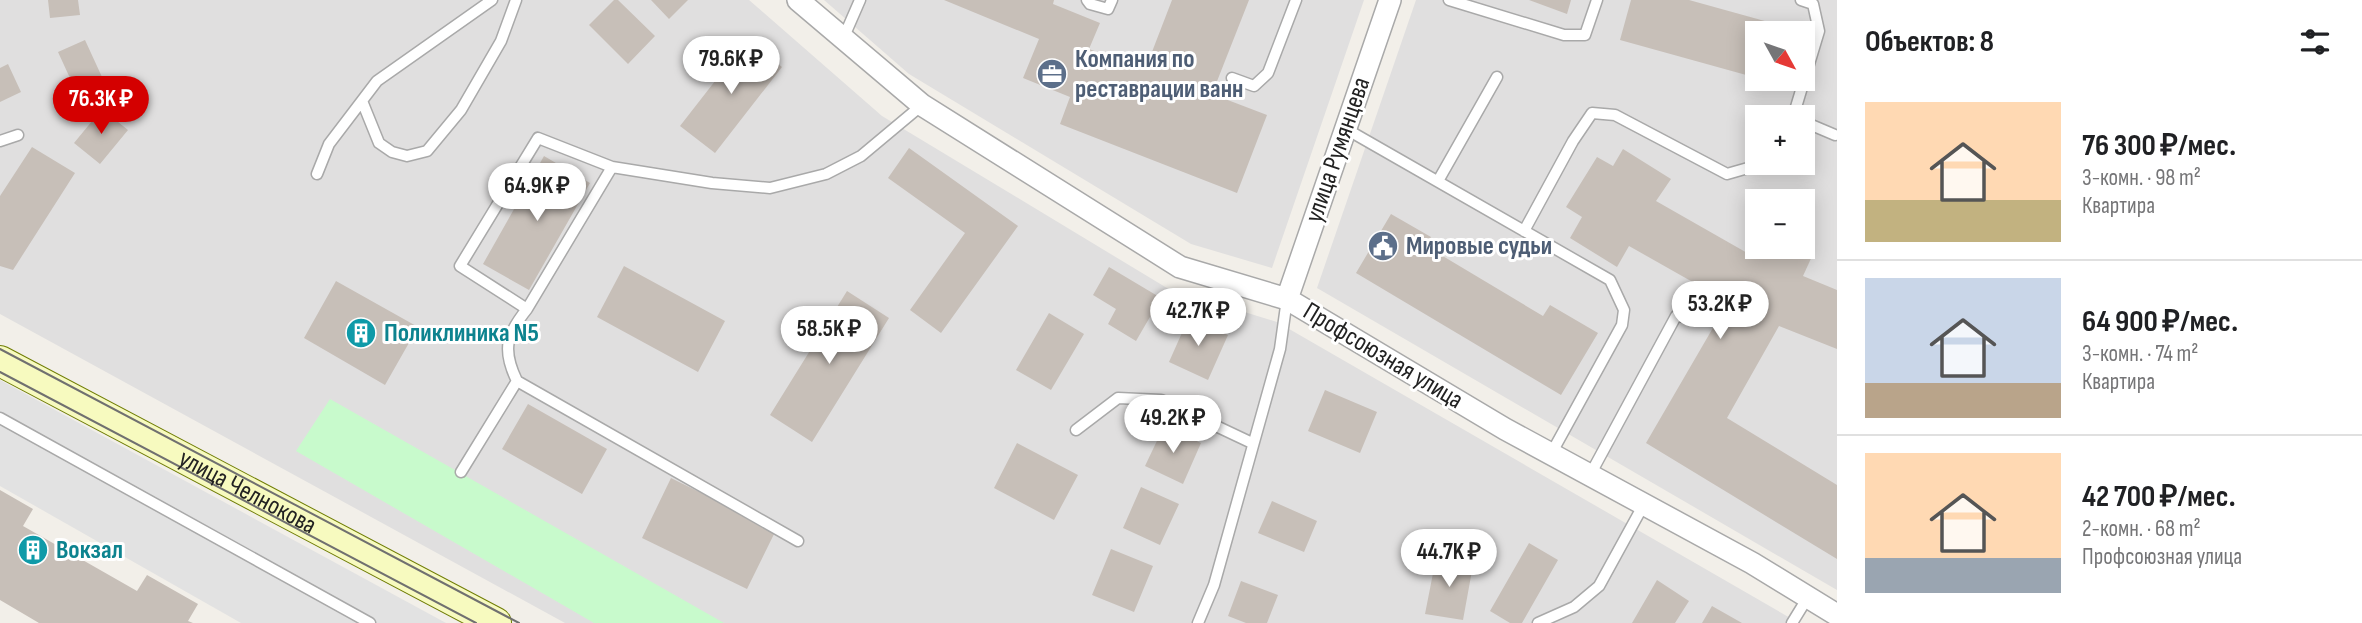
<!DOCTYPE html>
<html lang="ru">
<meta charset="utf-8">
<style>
body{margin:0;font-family:"Sofia Sans Condensed",sans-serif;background:#f6f6f6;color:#202124;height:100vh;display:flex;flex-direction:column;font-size:26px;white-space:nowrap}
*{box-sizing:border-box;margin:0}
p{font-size:23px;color:#757577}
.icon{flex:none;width:38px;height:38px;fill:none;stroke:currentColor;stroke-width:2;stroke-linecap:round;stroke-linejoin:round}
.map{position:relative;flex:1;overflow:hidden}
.drawer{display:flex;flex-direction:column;background:#fff;width:525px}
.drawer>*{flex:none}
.needle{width:46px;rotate:130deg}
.buttons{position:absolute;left:1745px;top:21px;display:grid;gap:14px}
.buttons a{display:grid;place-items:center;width:70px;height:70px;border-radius:0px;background:#fff;box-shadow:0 4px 18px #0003;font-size:35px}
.price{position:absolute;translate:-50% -60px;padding:0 16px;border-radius:24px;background:#fff;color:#222;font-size:23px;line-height:46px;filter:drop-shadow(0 2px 4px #0008)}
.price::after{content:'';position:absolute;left:50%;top:42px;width:21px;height:16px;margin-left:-10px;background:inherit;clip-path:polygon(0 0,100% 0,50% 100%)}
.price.current{background:#d40000;color:#fff}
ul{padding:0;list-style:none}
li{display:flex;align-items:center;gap:21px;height:175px;padding:0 28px}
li+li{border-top:2px solid #e0e0e0}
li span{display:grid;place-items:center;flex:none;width:196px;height:140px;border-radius:0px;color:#555}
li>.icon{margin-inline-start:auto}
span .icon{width:84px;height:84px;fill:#fffc;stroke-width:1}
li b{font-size:30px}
h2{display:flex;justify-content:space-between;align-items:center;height:84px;padding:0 28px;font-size:30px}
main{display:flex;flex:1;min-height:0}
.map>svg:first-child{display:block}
.residential{fill:#e0dfdf;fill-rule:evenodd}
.park{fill:#c8facc}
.parking{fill:#e2e2e2}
.building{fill:#c7bfb8}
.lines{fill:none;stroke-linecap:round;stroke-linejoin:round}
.lane-casing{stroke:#a9a9a9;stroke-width:13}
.street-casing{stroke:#a9a9a9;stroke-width:24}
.secondary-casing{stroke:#707d05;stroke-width:32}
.lane{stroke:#fff;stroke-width:10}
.street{stroke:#fff;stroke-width:21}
.secondary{stroke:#f7fabf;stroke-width:30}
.tram{stroke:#707070;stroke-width:2}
.labels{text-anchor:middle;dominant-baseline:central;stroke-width:6;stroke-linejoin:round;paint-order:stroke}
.service-label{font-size:26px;font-weight:bold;fill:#4e5e75;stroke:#fff;text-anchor:start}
.street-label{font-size:26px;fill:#222;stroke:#fff}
.culture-label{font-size:26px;font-weight:bold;fill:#0d838f;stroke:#fff;text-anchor:start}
</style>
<main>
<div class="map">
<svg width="1837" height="623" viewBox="0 0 1837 623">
<rect width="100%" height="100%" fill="#f2efe9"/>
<!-- residential -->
<path class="residential" d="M0 0H749L882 116 1167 288 1277 322 1799 623H565L0 314Z
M824 0H1364L1272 268 1191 244 909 74Z
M1416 0H1837V590L1317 288ZM1757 33H1802V79H1757ZM1757 117H1802V163H1757ZM1757 201H1802V247H1757Z"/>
<!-- park -->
<path class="park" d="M330 399 724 623H594L296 451Z"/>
<!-- parking -->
<path class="parking" d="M0 380 446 623H241L0 486Z"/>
<!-- building -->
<path class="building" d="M48 0H78L80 15 50 18Z
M614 0H618L655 36 628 64 589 25Z
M651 0H688L669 19Z
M944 0H1054L1053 4 1100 23 1089 49 1145 70 1172 0H1249L1212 94 1267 115 1237 193 1060 124 1070 97 1023 78 1039 39Z
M1529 0H1571L1567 14Z
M1631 0H1689L1790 28 1789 33H1757V78L1620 40Z
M85 40 102 77 75 89 58 52Z
M747 40 782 67 715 153 680 126Z
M8 64 21 92 0 102V68Z
M102 109 128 130 100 164 74 143Z
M32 147 75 173 13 270 0 266V196Z
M909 148 1018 226 941 333 910 310 965 233 888 178Z
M1623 149 1671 179 1656 201 1749 254 1757 236V247H1802L1814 252 1803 276 1837 290V349L1779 326 1727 418 1837 485V559L1646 443 1728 302 1629 246 1617 267 1570 238 1582 217 1566 207 1597 157 1613 166Z
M544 156 590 183 529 290 483 264Z
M1391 214 1431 237 1426 246 1543 316 1550 305 1598 333 1561 395 1356 273Z
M624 266 725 321 698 372 597 317Z
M1109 267 1161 298 1136 341 1108 324 1116 309 1093 295Z
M336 281 418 327 385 385 304 338Z
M847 291 889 318 812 442 770 415Z
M1049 313 1084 334 1051 390 1016 370Z
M1189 317 1228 335 1208 380 1169 362Z
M1325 390 1377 412 1360 453 1308 431Z
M528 404 607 449 582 494 502 449Z
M1164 426 1201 443 1183 484 1145 466Z
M1017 443 1078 475 1054 520 994 488Z
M671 478 776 530 747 589 642 538Z
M1141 487 1179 504 1160 545 1123 528Z
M0 490 33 509 23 526 137 591 147 575 198 604 188 621 193 623H39L0 600Z
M1272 501 1317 521 1304 552 1258 533Z
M1529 543 1558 560 1522 623H1510L1490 611Z
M1111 549 1153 566 1134 612 1092 595Z
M1436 558 1473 565 1463 620 1425 614Z
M1657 580 1689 601 1675 623H1632Z
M1241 581 1278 595 1267 623H1246L1228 616Z
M1712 606 1742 623H1702Z"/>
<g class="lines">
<!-- lane casing -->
<g class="lane-casing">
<path id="lane" d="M1087 0 1090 4 1108 9 1112 0
M1449 0 1564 35H1585L1597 0
M843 39 860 0
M1232 78 1254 86 1268 73 1296 0
M362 101 379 143 392 152 407 156 427 151 461 110 501 41 516 0
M1793 117 1819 31 1813 4 1801 0
M1802 121 1835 135
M1346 129 1610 280 1624 310 1622 325 1551 454
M0 141 18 135
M317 174 329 144 377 81 492 0
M1438 181 1497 77
M1524 231 1573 141 1592 113 1615 115 1727 174 1748 168 1807 163
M527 309 612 167
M0 418 370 623
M1076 430 1118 398 1161 400 1252 443
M461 472 517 381
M1590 475 1676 316 1696 318
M798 541 517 381C502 350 506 335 527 309L460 266 538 138 612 167 712 183 770 188 826 174 861 156 922 105
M1198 623 1214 585 1280 349 1287 299
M1538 623 1574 607 1599 586 1644 504
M1792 623 1808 597"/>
</g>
<!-- street casing -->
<g class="street-casing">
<path id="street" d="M798 0 922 105 1180 267 1287 299 1505 429 1752 563 1837 615
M1287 299 1390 0"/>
</g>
<!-- secondary casing -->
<g class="secondary-casing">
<g id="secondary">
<path id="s1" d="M0 361 496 623"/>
</g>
</g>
<!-- lane -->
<use href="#lane" class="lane"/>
<!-- street -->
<use href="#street" class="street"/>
<!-- secondary -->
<use href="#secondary" class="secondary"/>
<!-- tram -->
<path class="tram" d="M0 349 519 623
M0 372 476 623"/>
</g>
<!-- icons -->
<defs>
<g id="office-disc" transform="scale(1.575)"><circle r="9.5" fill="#5c6f8a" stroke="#fff"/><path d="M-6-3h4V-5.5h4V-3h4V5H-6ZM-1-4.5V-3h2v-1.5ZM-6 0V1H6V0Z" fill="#fff"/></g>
<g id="civic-disc" transform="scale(1.575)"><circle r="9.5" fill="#5c6f8a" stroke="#fff"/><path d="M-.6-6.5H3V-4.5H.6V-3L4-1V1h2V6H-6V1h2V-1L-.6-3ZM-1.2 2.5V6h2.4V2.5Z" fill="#fff"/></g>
<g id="building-disc" transform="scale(1.575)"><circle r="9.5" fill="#0f9aa8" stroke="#fff"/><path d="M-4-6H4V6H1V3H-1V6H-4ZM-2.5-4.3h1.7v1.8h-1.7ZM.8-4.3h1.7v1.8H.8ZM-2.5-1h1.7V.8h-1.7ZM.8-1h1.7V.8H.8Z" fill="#fff"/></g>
</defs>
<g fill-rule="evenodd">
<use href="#office-disc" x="1052" y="74"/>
<use href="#civic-disc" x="1383" y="246"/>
<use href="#building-disc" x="361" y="333"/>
<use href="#building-disc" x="33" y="550"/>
</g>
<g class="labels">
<!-- service labels -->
<g class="service-label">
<text x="1075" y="59">Компания по<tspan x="1075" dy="30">реставрации ванн</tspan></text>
<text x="1406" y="246">Мировые судьи</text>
</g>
<!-- street labels -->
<g class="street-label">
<text transform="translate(1338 150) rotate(-71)">улица Румянцева</text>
<text transform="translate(1383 356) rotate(31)">Профсоюзная улица</text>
<text stroke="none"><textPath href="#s1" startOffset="280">улица Челнокова</textPath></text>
</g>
<!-- culture labels -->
<g class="culture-label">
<text x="384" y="333">Поликлиника N5</text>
<text x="56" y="550">Вокзал</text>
</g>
</g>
</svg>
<div class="buttons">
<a><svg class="needle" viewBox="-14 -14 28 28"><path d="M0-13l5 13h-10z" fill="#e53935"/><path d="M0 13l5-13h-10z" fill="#757577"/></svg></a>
<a>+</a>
<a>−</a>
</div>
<b class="price" style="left:731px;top:96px">79.6K ₽</b>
<b class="price current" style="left:101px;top:136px">76.3K ₽</b>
<b class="price" style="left:537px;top:223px">64.9K ₽</b>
<b class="price" style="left:1720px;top:341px">53.2K ₽</b>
<b class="price" style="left:1198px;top:348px">42.7K ₽</b>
<b class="price" style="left:829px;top:366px">58.5K ₽</b>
<b class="price" style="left:1173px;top:455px">49.2K ₽</b>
<b class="price" style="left:1449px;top:589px">44.7K ₽</b>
</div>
<section class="drawer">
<h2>Объектов: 8<svg class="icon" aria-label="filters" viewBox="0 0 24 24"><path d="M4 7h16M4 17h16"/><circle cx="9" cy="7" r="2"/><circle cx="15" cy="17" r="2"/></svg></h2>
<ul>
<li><span style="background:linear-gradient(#ffd9b3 70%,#c2b280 0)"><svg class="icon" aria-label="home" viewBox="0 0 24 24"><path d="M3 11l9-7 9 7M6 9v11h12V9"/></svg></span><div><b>76 300 ₽/мес.</b><p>3-комн. · 98 m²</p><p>Квартира</p></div></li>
<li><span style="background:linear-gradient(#c9d6e8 75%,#b9a48a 0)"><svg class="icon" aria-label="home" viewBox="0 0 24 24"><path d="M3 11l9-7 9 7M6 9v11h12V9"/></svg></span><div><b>64 900 ₽/мес.</b><p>3-комн. · 74 m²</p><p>Квартира</p></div></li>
<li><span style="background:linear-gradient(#ffd9b3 75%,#9aa5b1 0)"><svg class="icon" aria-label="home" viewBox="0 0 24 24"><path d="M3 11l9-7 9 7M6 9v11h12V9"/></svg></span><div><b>42 700 ₽/мес.</b><p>2-комн. · 68 m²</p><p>Профсоюзная улица</p></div></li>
</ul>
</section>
</main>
